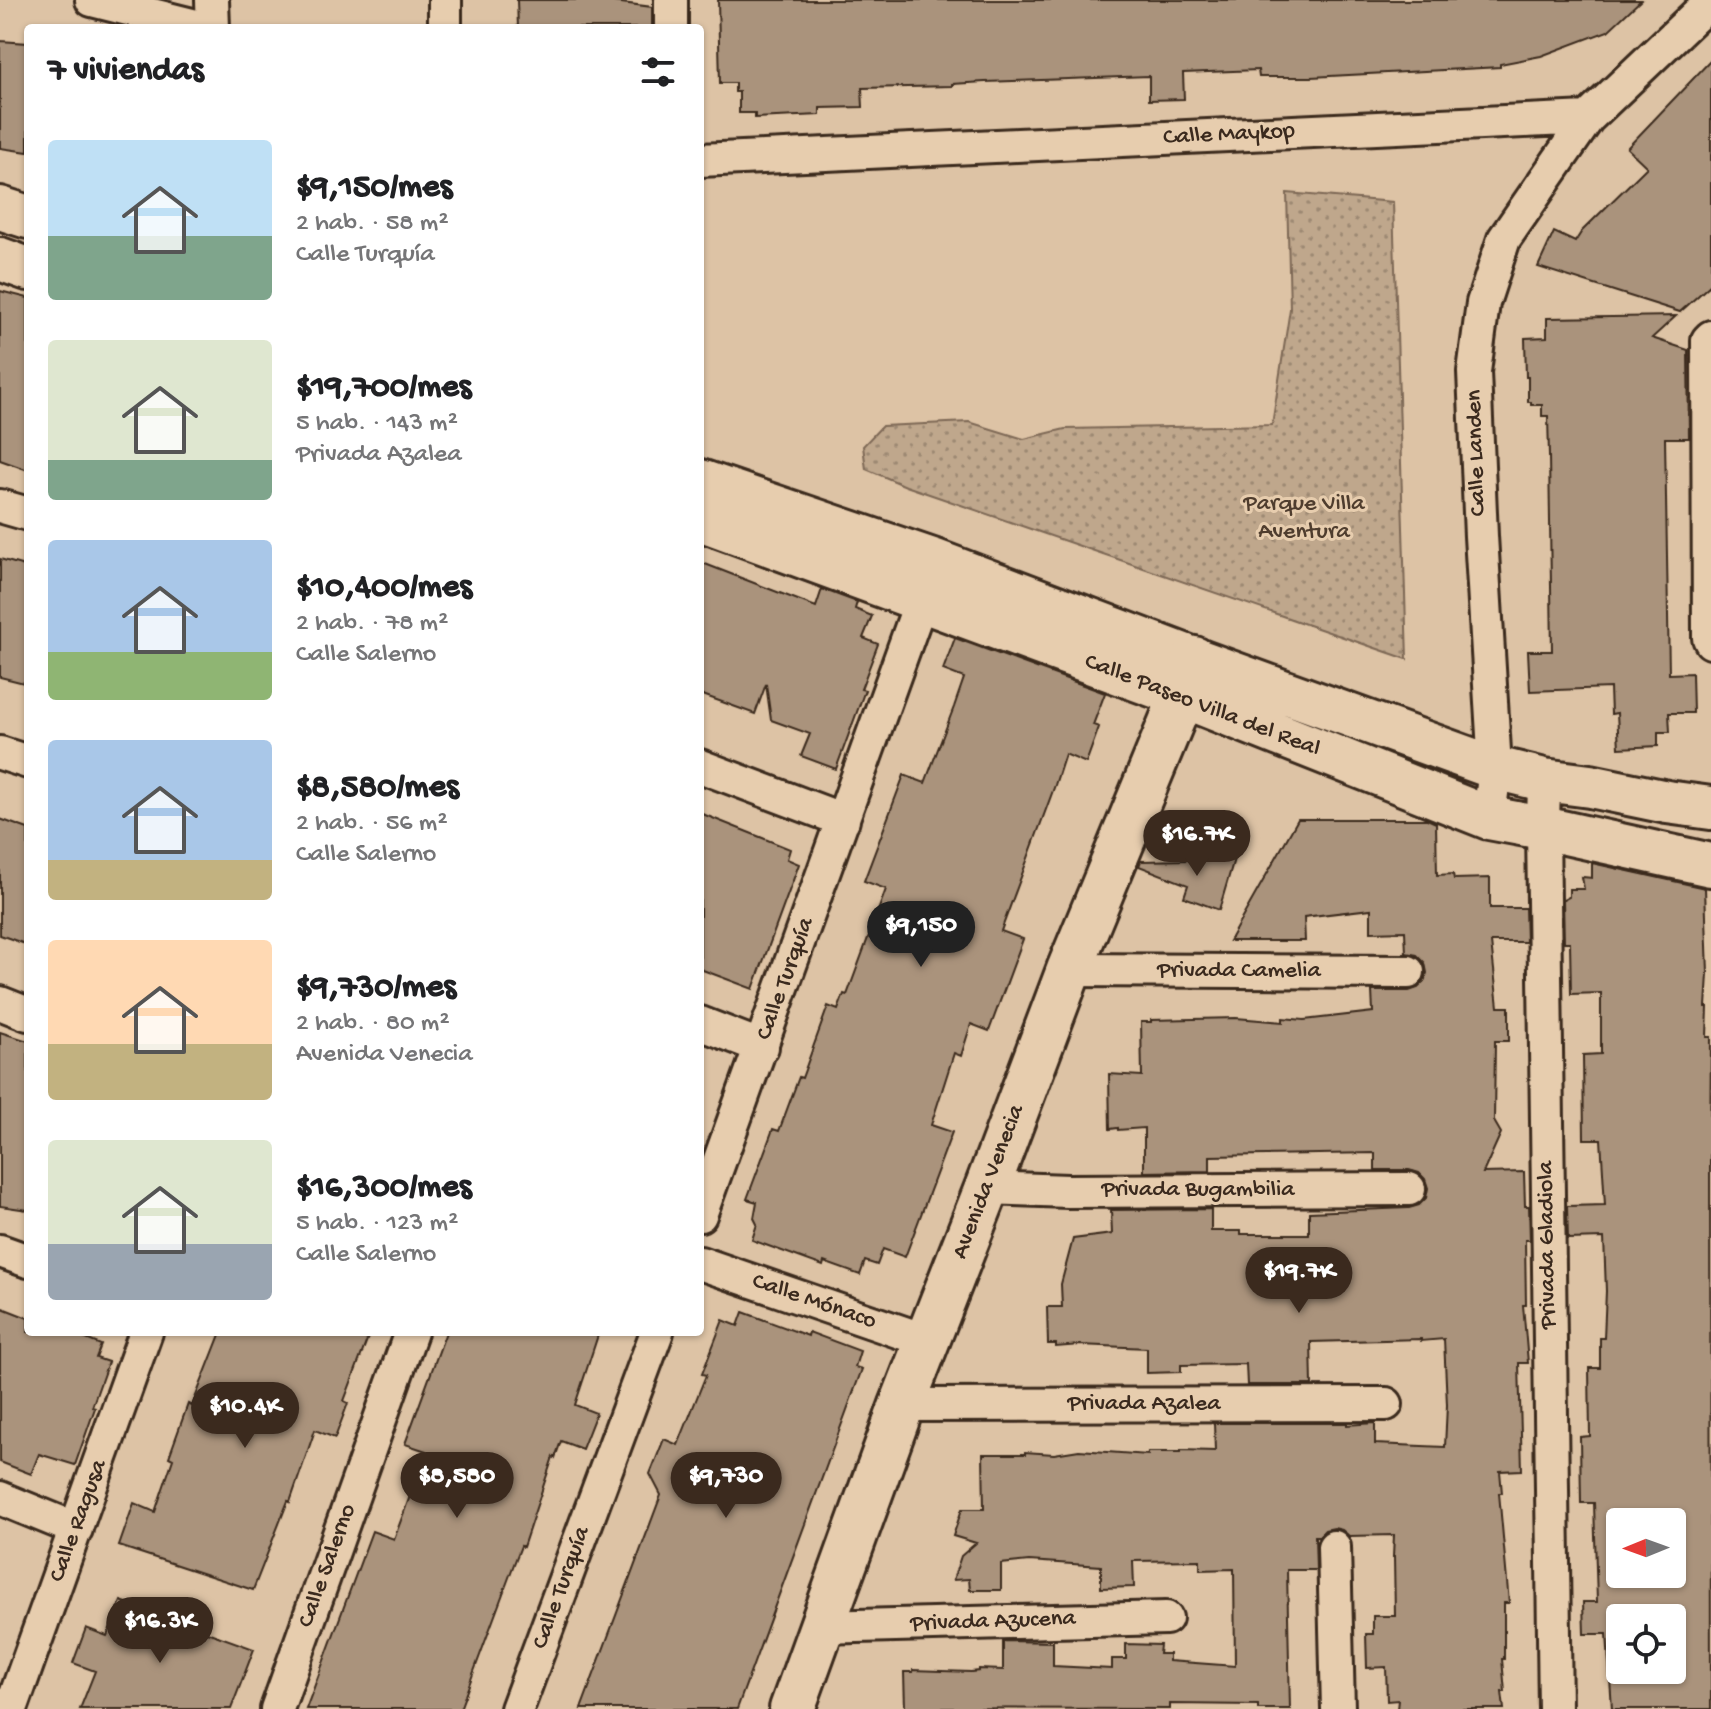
<!DOCTYPE html>
<html lang="es">
<meta charset="utf-8">
<style>
body{margin:0;font-family:"Gochi Hand",sans-serif;background:#f2f2f2;color:#202124;height:100vh;display:flex;flex-direction:column;font-size:30px;white-space:nowrap}
*{box-sizing:border-box;margin:0}
p{font-size:26px;color:#757577}
.icon{flex:none;width:44px;height:44px;fill:none;stroke:currentColor;stroke-width:2;stroke-linecap:round;stroke-linejoin:round}
.map{position:relative;flex:1;overflow:hidden}
.panel{position:absolute;left:24px;top:24px;width:680px;height:1312px;display:flex;flex-direction:column;background:#fff;border-radius:8px;box-shadow:0 2px 6px #0004}
.panel>*{flex:none}
.needle{width:52px;rotate:269deg}
.controls{position:absolute;left:1606px;top:1508px;display:grid;gap:16px}
.controls a{display:grid;place-items:center;width:80px;height:80px;border-radius:8px;background:#fff;box-shadow:0 2px 6px #0004;font-size:40px}
.price{position:absolute;translate:-50% -68px;padding:0 18px;border-radius:28px;background:#3b2a1e;color:#fff;font-size:26px;line-height:52px;filter:drop-shadow(0 2px 4px #0008)}
.price::after{content:'';position:absolute;left:50%;top:48px;width:24px;height:18px;margin-left:-12px;background:inherit;clip-path:polygon(0 0,100% 0,50% 100%)}
.price.selected{background:#222;color:#fff}
ul{padding:0;list-style:none}
li{display:flex;align-items:center;gap:24px;height:200px;padding:0 24px}
li span{display:grid;place-items:center;flex:none;width:224px;height:160px;border-radius:8px;color:#555}
li>.icon{margin-inline-start:auto}
span .icon{width:96px;height:96px;fill:#fffc;stroke-width:1}
li b{font-size:34px}
h2{display:flex;justify-content:space-between;align-items:center;height:96px;padding:0 24px;font-size:34px}
.map>svg:first-child{display:block}
.park{fill:url(#park-dots);stroke:#7d6855;stroke-width:2}
.building{fill:#aa937b;stroke:#3b2a1e;stroke-width:2;fill-rule:evenodd}
.lines{fill:none;stroke-linecap:round;stroke-linejoin:round}
.minor-casing{stroke:#3b2a1e;stroke-width:38}
.tertiary-casing{stroke:#3b2a1e;stroke-width:48}
.secondary-casing{stroke:#3b2a1e;stroke-width:50}
.minor{stroke:#e7cdae;stroke-width:32}
.tertiary{stroke:#e7cdae;stroke-width:42}
.secondary{stroke:#e7cdae;stroke-width:44}
.labels{text-anchor:middle;dominant-baseline:central;stroke-width:6;stroke-linejoin:round;paint-order:stroke}
.street-label{font-size:24px;fill:#3b2a1e;stroke:#e7cdae}
.park-label{font-size:24px;fill:#4f3d2e;stroke:#e7cdae}
</style>
<div class="map">
<svg width="1711" height="1709" viewBox="0 0 1711 1709">
<defs>
<pattern id="park-dots" width="8" height="8" patternUnits="userSpaceOnUse" patternTransform="scale(2)"><rect width="8" height="8" fill="#bfa78c"/><path d="M2 2h.1M6 6h.1" fill="none" stroke="#9c8872" stroke-width="1.8" stroke-linecap="round"/></pattern>
</defs>
<rect width="100%" height="100%" fill="#ddc3a5"/>
<filter id="ink" filterUnits="userSpaceOnUse"><feTurbulence type="fractalNoise" baseFrequency=".0125" numOctaves="2"/><feDisplacementMap in="SourceGraphic" scale="16" xChannelSelector="R" yChannelSelector="G"/><feConvolveMatrix kernelMatrix="1 2 1 2 8 2 1 2 1" color-interpolation-filters="sRGB"/></filter>
<g filter="url(#ink)">
<!-- park -->
<path class="park" d="M1287 193 1393 202 1407 659 906 486 866 469 863 446 882 426 969 422 1024 439 1065 429 1272 425 1290 309Z"/>
<!-- building -->
<path class="building" d="M517 0H614V2L652 7V28H518Z
M718 0H1641L1608 31 1541 56 1500 64V67L1311 77H1259L1258 70 1183 73 1184 99 1149 100V76L985 82 952 84V86L862 88 863 107 820 108V115L755 118V113H739V92H735V83H720Z
M0 41 28 43V152L0 148Z
M1711 60V284L1680 312 1538 267 1554 232 1575 242 1582 231 1647 167 1627 148Z
M0 291 28 298V470L0 460Z
M1676 316 1652 338 1688 350 1689 438H1665L1669 674 1692 673 1693 713H1669L1670 732H1658V746L1619 748 1617 713 1611 714 1610 688 1530 691 1528 651H1552L1549 456 1548 416H1542V405H1531V402H1528V377H1526L1525 338 1547 337V318Z
M0 559 28 567V684L0 677Z
M700 562 816 607 822 589 857 602 855 609 872 616 863 638 878 644 861 689 865 690 836 769 801 756 810 734 771 720 766 684 755 714 700 694Z
M955 638 1105 693 1093 725 1099 727 1086 763 1065 754 1055 785 1001 931 1023 939 989 1031 971 1024 961 1056 954 1053 931 1125 952 1132 905 1257 883 1249 877 1265 865 1261 860 1275 824 1262 823 1266 752 1240 757 1224 754 1218 757 1202 747 1199 773 1129 779 1131 799 1077 802 1078 828 1006 838 1010 844 994 847 995 886 889 864 881 904 775 925 783 954 707 964 678 943 670Z
M700 813 790 849 787 859 799 864 753 989 700 969Z
M0 819 28 829V945L0 935Z
M1298 819H1427L1436 823 1437 875 1453 874 1454 879 1490 878V908H1525L1526 942H1491L1498 1007H1509V1041H1495L1494 1121 1501 1133 1483 1173 1524 1172 1525 1206H1529L1530 1240H1525L1526 1305H1523L1528 1363H1519L1522 1470 1500 1471 1502 1493H1499L1509 1603H1504V1659H1502L1505 1692H1502L1504 1709H1397L1398 1700 1387 1701 1386 1667 1367 1668 1366 1634H1373V1616H1395L1394 1557H1393L1394 1535 1349 1536 1342 1530 1334 1528 1325 1530 1319 1536H1315L1316 1570H1287L1290 1709H1258V1705L1170 1704V1709L905 1708 904 1672H913V1670L971 1672 979 1671V1669L1003 1670V1641L1053 1642V1666L1112 1669V1659H1126V1644L1160 1645 1159 1654H1169V1661L1235 1666 1234 1569 1200 1570V1560L1133 1561 1134 1587 1101 1588V1566L1029 1561 1001 1564V1590H970L969 1579 953 1580 961 1556 976 1543 953 1536 962 1509H984L983 1454H1025V1452L1054 1454 1079 1450 1148 1455V1452H1181V1450L1215 1451 1214 1423H1347V1425L1375 1423V1444L1445 1447 1447 1405 1444 1339 1421 1341V1339L1311 1342 1312 1385H1247L1246 1364 1181 1365V1372L1147 1373V1348L1080 1345 1056 1347V1344H1048L1047 1307H1062L1061 1284 1073 1239 1112 1234 1111 1210 1211 1209V1231H1241V1234H1309V1212L1409 1208 1419 1205 1426 1198 1428 1188 1425 1179 1419 1173 1409 1170H1375V1153L1210 1156V1171L1144 1172V1128L1118 1130V1128L1110 1129 1109 1074 1142 1076 1141 1022H1151V1020L1236 1018 1283 1022V1018L1304 1020 1373 1012 1372 991H1409L1418 988 1424 982 1427 973 1425 963 1417 955 1406 953 1405 931 1371 932V909L1304 917 1305 941H1229Z
M1234 859 1219 910 1184 897 1188 885 1139 866 1141 861Z
M1592 863 1705 888 1708 974 1706 1007H1708L1707 1037H1711L1710 1157 1711 1709H1612L1607 1634H1584L1583 1602H1597L1594 1503H1581L1580 1437 1590 1436 1589 1368H1600V1338H1604L1606 1291 1604 1238 1568 1239 1567 1206 1605 1205 1601 1139H1584L1583 1055 1601 1054V993L1571 994 1570 942H1564L1563 900 1569 897V889H1584L1582 877 1592 878ZM1620 1522H1672V1574H1620ZM1620 1618H1672V1670H1620Z
M0 1032 28 1041V1210L0 1206Z
M0 1307 28 1318V1332H69L101 1345 96 1358 108 1362 92 1407 95 1408 75 1465 39 1454 31 1474 0 1462Z
M743 1312 808 1336 809 1332 860 1351 855 1367 862 1369 737 1709H581L661 1495 650 1474 664 1439 678 1445 706 1375 702 1374 723 1320 738 1326Z
M221 1332H370L344 1401 348 1403 335 1438 315 1430 290 1502 288 1501 253 1590 119 1546 134 1503 155 1512 173 1459 169 1457 188 1404 192 1406Z
M446 1332H599L575 1405 596 1413 582 1449 561 1441 555 1458 553 1457 523 1547 521 1546 514 1564 460 1709H306L372 1531 394 1539 420 1469 426 1451 405 1444Z
M121 1601 254 1649 231 1709H80L95 1671 73 1663 86 1628 107 1636Z"/>
<g class="lines">
<!-- minor casing -->
<g class="minor-casing">
<path id="minor" d="M92 0 204 28
M212 0 213 28
M445 0V28
M671 0V28
M700 160 1588 118
M1711 337 1708 340 1709 638 1711 642
M0 506 28 514
M0 753 28 762
M700 766 843 820
M1544 780 1543 828 1555 1709
M1489 818 1495 768 1481 536 1474 372 1483 303 1504 239 1588 118 1711 1
M1069 970 1408 972
M0 1003 28 1014
M700 1023 762 1047
M987 1188 1068 1191 1409 1189
M700 1215 929 579
M0 1251 28 1261
M700 1263 927 1341
M902 1405 1386 1404
M0 1498 76 1529
M1334 1547 1338 1709
M820 1627 1166 1618
M11 1709 146 1332
M277 1709 411 1332
M517 1709 657 1332"/>
</g>
<!-- tertiary casing -->
<g class="tertiary-casing">
<path id="tertiary" d="M0 208 28 217
M0 259 28 269
M700 481 935 561 1194 659 1495 768 1544 780 1590 786 1667 802 1711 808
M700 519 1182 696 1489 818 1543 828 1711 865"/>
</g>
<!-- secondary casing -->
<g class="secondary-casing">
<path id="secondary" d="M792 1709 902 1405 987 1188 1069 970 1182 696 1194 659"/>
</g>
<!-- minor -->
<use href="#minor" class="minor"/>
<!-- tertiary -->
<use href="#tertiary" class="tertiary"/>
<!-- secondary -->
<use href="#secondary" class="secondary"/>
</g>
</g>
<g class="labels">
<!-- street labels -->
<g class="street-label">
<text transform="translate(1229 135) rotate(-3)">Calle Maykop</text>
<text transform="translate(1477 453) rotate(-92)">Calle Landen</text>
<text transform="translate(1202 706) rotate(21)">Calle Paseo Villa del Real</text>
<text x="1239" y="971">Privada Camelia</text>
<text transform="translate(786 979) rotate(-70)">Calle Turquía</text>
<text transform="translate(989 1182) rotate(-69)">Avenida Venecia</text>
<text x="1198" y="1190">Privada Bugambilia</text>
<text transform="translate(1548 1245) rotate(-91)">Privada Gladiola</text>
<text transform="translate(814 1302) rotate(19)">Calle Mónaco</text>
<text x="1144" y="1404">Privada Azalea</text>
<text transform="translate(79 1521) rotate(-70)">Calle Ragusa</text>
<text transform="translate(328 1566) rotate(-70)">Calle Salerno</text>
<text transform="translate(562 1588) rotate(-70)">Calle Turquía</text>
<text transform="translate(993 1622) rotate(-2)">Privada Azucena</text>
</g>
<!-- park labels -->
<g class="park-label">
<text x="1304" y="504">Parque Villa<tspan x="1304" dy="28">Aventura</tspan></text>
</g>
</g>
</svg>
<div class="controls">
<a><svg class="needle" viewBox="-14 -14 28 28"><path d="M0-13l5 13h-10z" fill="#e53935"/><path d="M0 13l5-13h-10z" fill="#757577"/></svg></a>
<a><svg class="icon" aria-label="locate" viewBox="0 0 24 24"><circle cx="12" cy="12" r="6"/><path d="M12 2v4M12 18v4M2 12h4M18 12h4"/></svg></a>
</div>
<b class="price" style="left:1197px;top:878px">$16.7K</b>
<b class="price selected" style="left:921px;top:969px">$9,150</b>
<b class="price" style="left:1299px;top:1315px">$19.7K</b>
<b class="price" style="left:245px;top:1450px">$10.4K</b>
<b class="price" style="left:457px;top:1520px">$8,580</b>
<b class="price" style="left:726px;top:1520px">$9,730</b>
<b class="price" style="left:160px;top:1665px">$16.3K</b>
<section class="panel">
<h2>7 viviendas<svg class="icon" aria-label="filters" viewBox="0 0 24 24"><path d="M4 7h16M4 17h16"/><circle cx="9" cy="7" r="2"/><circle cx="15" cy="17" r="2"/></svg></h2>
<ul>
<li><span style="background:linear-gradient(#bfe0f5 60%,#7fa58c 0)"><svg class="icon" aria-label="home" viewBox="0 0 24 24"><path d="M3 11l9-7 9 7M6 9v11h12V9"/></svg></span><div><b>$9,150/mes</b><p>2 hab. · 58 m²</p><p>Calle Turquía</p></div></li>
<li><span style="background:linear-gradient(#dfe7d0 75%,#7fa58c 0)"><svg class="icon" aria-label="home" viewBox="0 0 24 24"><path d="M3 11l9-7 9 7M6 9v11h12V9"/></svg></span><div><b>$19,700/mes</b><p>5 hab. · 143 m²</p><p>Privada Azalea</p></div></li>
<li><span style="background:linear-gradient(#a9c7e8 70%,#8fb573 0)"><svg class="icon" aria-label="home" viewBox="0 0 24 24"><path d="M3 11l9-7 9 7M6 9v11h12V9"/></svg></span><div><b>$10,400/mes</b><p>2 hab. · 78 m²</p><p>Calle Salerno</p></div></li>
<li><span style="background:linear-gradient(#a9c7e8 75%,#c2b280 0)"><svg class="icon" aria-label="home" viewBox="0 0 24 24"><path d="M3 11l9-7 9 7M6 9v11h12V9"/></svg></span><div><b>$8,580/mes</b><p>2 hab. · 56 m²</p><p>Calle Salerno</p></div></li>
<li><span style="background:linear-gradient(#ffd9b3 65%,#c2b280 0)"><svg class="icon" aria-label="home" viewBox="0 0 24 24"><path d="M3 11l9-7 9 7M6 9v11h12V9"/></svg></span><div><b>$9,730/mes</b><p>2 hab. · 80 m²</p><p>Avenida Venecia</p></div></li>
<li><span style="background:linear-gradient(#dfe7d0 65%,#9aa5b1 0)"><svg class="icon" aria-label="home" viewBox="0 0 24 24"><path d="M3 11l9-7 9 7M6 9v11h12V9"/></svg></span><div><b>$16,300/mes</b><p>5 hab. · 123 m²</p><p>Calle Salerno</p></div></li>
</ul>
</section>
</div>
